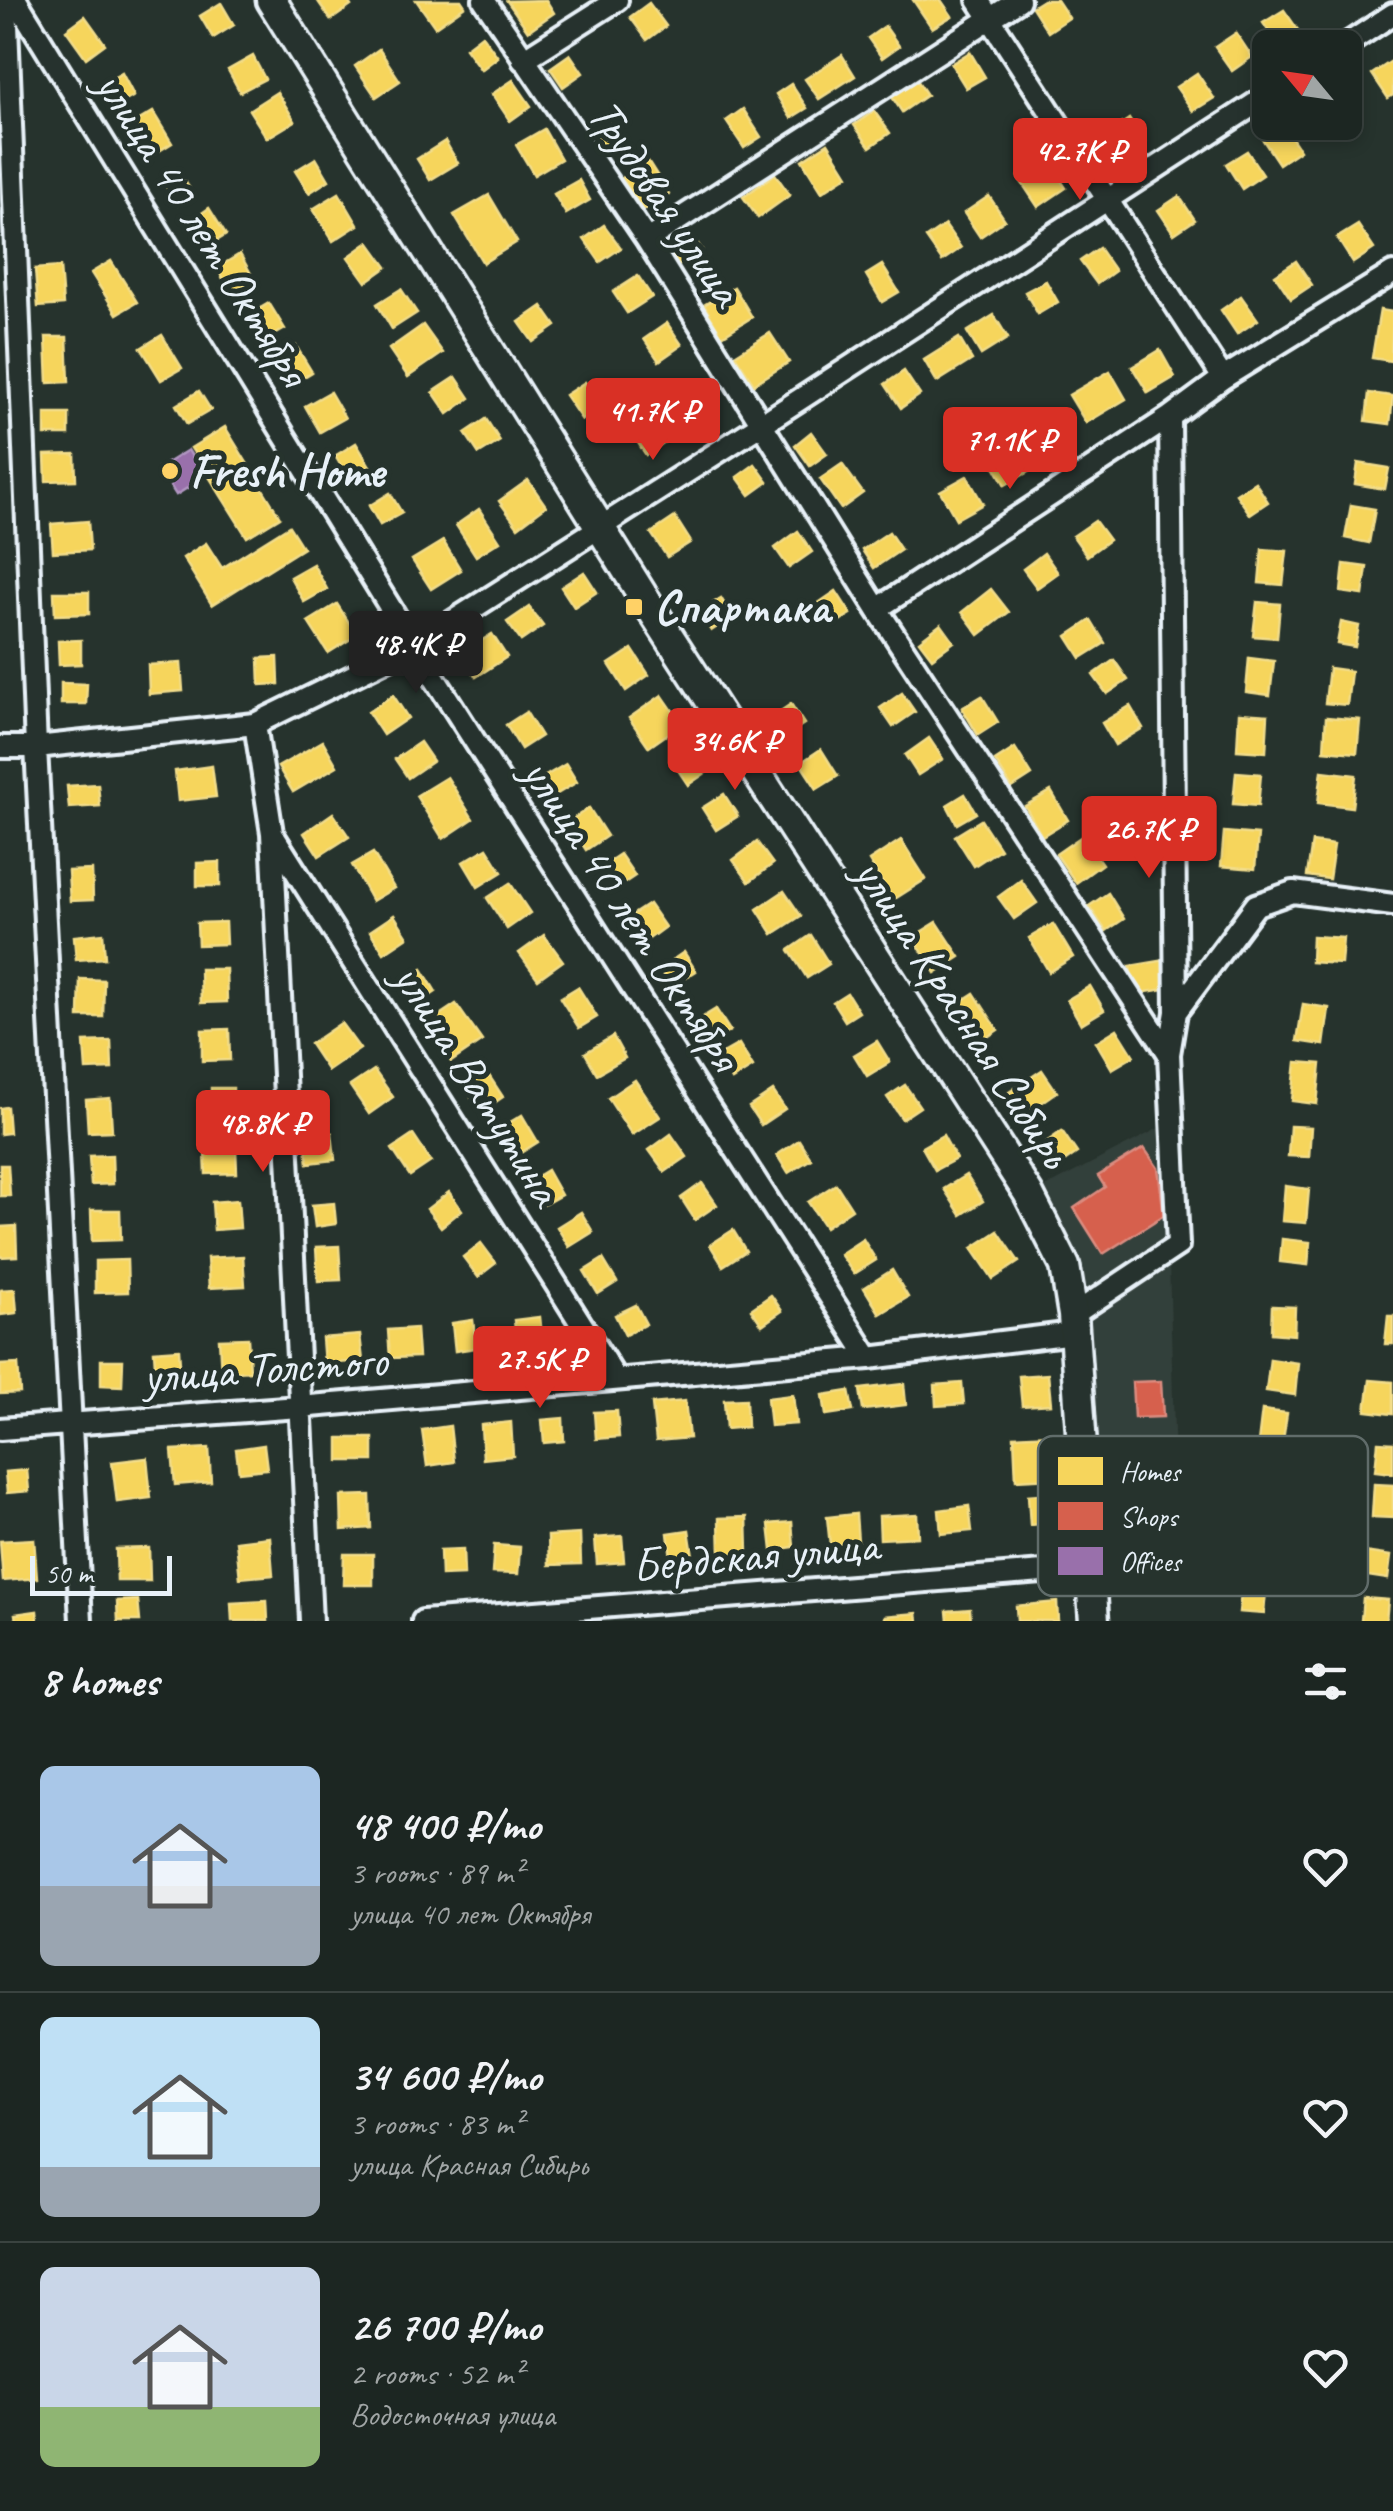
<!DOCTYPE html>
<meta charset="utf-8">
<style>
body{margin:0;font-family:Caveat,sans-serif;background:#252e2a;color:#f1f3f6;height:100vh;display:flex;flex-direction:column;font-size:38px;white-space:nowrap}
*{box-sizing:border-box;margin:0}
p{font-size:32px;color:#a0a5a5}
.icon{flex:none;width:55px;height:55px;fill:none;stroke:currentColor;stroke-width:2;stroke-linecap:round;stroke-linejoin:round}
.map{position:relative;height:1621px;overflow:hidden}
.side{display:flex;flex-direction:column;background:#1c2622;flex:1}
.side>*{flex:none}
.needle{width:65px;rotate:299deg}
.buttons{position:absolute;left:1252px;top:30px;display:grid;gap:20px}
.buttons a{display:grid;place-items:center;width:110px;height:110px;border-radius:15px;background:#1c2622;box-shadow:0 5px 15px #0003,0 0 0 2px #3a4340;font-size:50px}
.scale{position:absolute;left:30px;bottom:25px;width:142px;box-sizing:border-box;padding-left:10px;border:5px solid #e8f1f8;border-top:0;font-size:28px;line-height:35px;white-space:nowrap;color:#e8f1f8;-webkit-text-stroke:8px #26332d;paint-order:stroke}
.price{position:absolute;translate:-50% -85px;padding:0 22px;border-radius:10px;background:#d93025;color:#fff;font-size:32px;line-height:65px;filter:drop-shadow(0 2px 5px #0008)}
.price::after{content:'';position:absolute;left:50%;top:60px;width:30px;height:22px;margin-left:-15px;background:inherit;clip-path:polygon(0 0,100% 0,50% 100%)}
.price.active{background:#222;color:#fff}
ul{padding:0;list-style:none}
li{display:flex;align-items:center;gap:30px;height:250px;padding:0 40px}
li+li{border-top:2px solid #3a4340}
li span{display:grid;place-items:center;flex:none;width:280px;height:200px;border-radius:15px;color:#555}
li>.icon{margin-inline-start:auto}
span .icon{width:120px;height:120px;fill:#fffc;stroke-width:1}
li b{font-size:42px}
h2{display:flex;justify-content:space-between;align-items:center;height:120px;padding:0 40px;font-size:42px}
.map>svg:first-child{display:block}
.built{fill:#333f3a}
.homes{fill:#f6d55c;stroke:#f2dd8b;stroke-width:2.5}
.shops{fill:#d6604d;stroke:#db8c80;stroke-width:2.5}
.offices{fill:#9970ab;stroke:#b197c2;stroke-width:2.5}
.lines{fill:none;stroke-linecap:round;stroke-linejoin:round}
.street-casing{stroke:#e8f1f8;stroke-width:28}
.secondary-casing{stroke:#e8f1f8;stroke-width:35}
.street{stroke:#26332d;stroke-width:20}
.secondary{stroke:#26332d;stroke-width:28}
.poi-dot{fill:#ffd166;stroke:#26332d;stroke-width:4}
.labels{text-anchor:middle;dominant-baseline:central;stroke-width:10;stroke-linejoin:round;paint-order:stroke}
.street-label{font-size:48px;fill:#e8f1f8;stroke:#26332d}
.poi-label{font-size:48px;font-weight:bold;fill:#e8f1f8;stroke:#26332d;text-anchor:start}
.key{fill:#26332d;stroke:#606c6a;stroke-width:2.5}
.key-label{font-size:28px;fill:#e8f1f8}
</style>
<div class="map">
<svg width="1393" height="1621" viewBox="0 0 1393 1621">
<rect width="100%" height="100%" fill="#26332d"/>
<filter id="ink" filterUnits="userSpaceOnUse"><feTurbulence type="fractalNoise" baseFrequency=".01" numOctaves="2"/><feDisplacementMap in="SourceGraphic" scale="20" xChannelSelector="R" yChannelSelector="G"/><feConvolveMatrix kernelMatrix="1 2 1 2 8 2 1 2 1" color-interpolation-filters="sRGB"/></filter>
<g filter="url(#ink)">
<!-- built -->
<path class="built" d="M1165 1125 1175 1465 1092 1470 1084 1278 1034 1193Z"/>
<!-- homes -->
<path class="homes" d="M317 0H347L351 6 331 20Z
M416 0H461L465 6 435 27Z
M546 0 554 13 528 31 507 1Z
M913 0H941L952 16 932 28Z
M1043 0H1057L1069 18 1048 32 1032 7Z
M221 3 234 25 213 38 200 16Z
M649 3 666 26 647 40 630 17Z
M1284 10 1300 33 1279 47 1263 23Z
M85 16 105 44 86 58 66 30Z
M885 26 899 46 882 58 868 38Z
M1236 33 1252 57 1232 71 1215 47Z
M482 35 498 57 481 70 465 48Z
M379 49 400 81 376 97 355 66Z
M970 52 985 77 966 88 951 64Z
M570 54 583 73 563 87 550 68Z
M842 55 855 76 819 99 805 79Z
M253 56 265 79 240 92 228 70Z
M1393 60V95L1388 98 1372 74Z
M122 73 134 96 115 107 102 84Z
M1197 73 1214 98 1193 111 1176 87Z
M513 80 531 106 510 121 492 94Z
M917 80 927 95 902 112 892 97Z
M791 84 807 108 791 118 776 94Z
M277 92 295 121 267 138 249 110Z
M1345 96 1359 118 1339 132 1333 122H1345Z
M743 109 761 137 744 148 726 121Z
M874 111 890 133 870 147 854 125Z
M153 112 172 143 146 159 126 128Z
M610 118 626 141 608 153 592 130Z
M1129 119 1145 143 1125 157 1108 133Z
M1284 126 1300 150 1279 164 1263 140Z
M544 129 561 159 534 175 516 145Z
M445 141 458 163 430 180 417 159Z
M828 143 848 175 822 192 802 160Z
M1247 151 1263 175 1242 189 1226 164Z
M316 158 329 180 309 193 295 171Z
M1046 158 1066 188 1038 207 1018 177Z
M648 161 669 194 643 211 622 178Z
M179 172 194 195 178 205 163 182Z
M775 174 790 195 758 218 743 197Z
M579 180 590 200 566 214 554 194Z
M339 193 358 225 333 241 313 209Z
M489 195 517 242 483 263 454 215Z
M989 196 1005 220 980 237 964 213Z
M1179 196 1195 220 1174 234 1158 210Z
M209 208 226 235 205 248 189 222Z
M604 225 621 248 600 262 584 239Z
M945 225 961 248 942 261 926 238Z
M1358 225 1374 249 1353 263 1337 238Z
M690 232 702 250 677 266 666 248Z
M369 242 387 267 366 282 348 257Z
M1099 248 1115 271 1097 284 1080 261Z
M240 254 254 279 231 293 217 268Z
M111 261 137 302 117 314 91 273Z
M1296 261 1312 285 1291 299 1275 275Z
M882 265 899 292 882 302 866 275Z
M60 267 63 305 38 307 35 269Z
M638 276 652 297 627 313 613 292Z
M1046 281 1058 302 1038 314 1025 292Z
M734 287 752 317 722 336 704 305Z
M401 289 417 313 392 329 377 304Z
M1241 296 1258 320 1237 334 1221 310Z
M269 303 285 329 262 342 247 316Z
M542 306 556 326 533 342 519 322Z
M1380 310 1393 312 1391 361 1372 358Z
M994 315 1008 338 981 355 967 332Z
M667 323 682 345 659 361 644 339Z
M423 325 443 353 408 377 389 349Z
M770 333 789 362 754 384 735 355Z
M162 335 182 368 161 380 141 348Z
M46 337H67L69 382 48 383Z
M959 338 972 360 937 382 924 360Z
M296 346 312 372 289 386 273 361Z
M1160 350 1175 377 1148 393 1132 367Z
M904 371 920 395 901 408 885 384Z
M1110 371 1126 399 1086 423 1069 395Z
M456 377 470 398 448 414 433 392Z
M585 382 602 407 582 420 565 395Z
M706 388 717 404 698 417 687 400Z
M199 391 211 410 187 424 176 405Z
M330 392 345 418 320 432 305 406Z
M1369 393 1393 396 1390 424 1366 421Z
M648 412 668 440 646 455 627 426Z
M45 414H69V435H45Z
M1054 417 1070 444 1047 458 1031 432Z
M486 419 500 441 479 454 465 433Z
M225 427 280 517 247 537 191 448Z
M811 432 827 454 810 466 795 445Z
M1022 441 1037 467 1005 485 990 459Z
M356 443 370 466 349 479 335 456Z
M75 454 76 480 46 481 45 455Z
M1358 463 1389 468 1385 489 1355 484Z
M755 464 768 482 750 495 737 477Z
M842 464 863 493 841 509 820 479Z
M967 476 983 504 956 519 940 491Z
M528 480 546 506 518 527 499 501Z
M1255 482 1268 502 1250 514 1236 494Z
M390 493 402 513 380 525 369 506Z
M1351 505 1375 509 1369 543 1345 538Z
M479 509 500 541 476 556 456 525Z
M675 517 691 542 667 557 651 533Z
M88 521 90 550 53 552 51 524Z
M1095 521 1109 540 1087 556 1073 536Z
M289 526 303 548 212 605 183 558 206 543 222 568Z
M798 531 812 552 789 568 775 548Z
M889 532 901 550 874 568 862 550Z
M443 541 461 570 431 589 412 560Z
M1262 549 1287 551 1283 585 1259 583Z
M1044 553 1058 573 1037 588 1023 569Z
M313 564 327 589 304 602 290 577Z
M1344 564 1367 567 1363 595 1341 592Z
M584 572 597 592 574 607 561 587Z
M991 589 1009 612 979 635 962 612Z
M836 591 851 614 831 626 817 604Z
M54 592H89V614L55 615Z
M721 598 732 617 711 631 699 612Z
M1257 602 1280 604 1277 638 1253 636Z
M337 604 357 635 328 653 308 622Z
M529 607 543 626 521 641 507 622Z
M1091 620 1105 643 1081 658 1067 636Z
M1341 622 1359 626 1355 647 1337 644Z
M941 624 954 642 932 658 919 641Z
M492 634 507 657 476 677 460 654Z
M81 640V664L59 665 58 641Z
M632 649 649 675 626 691 609 664Z
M278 657 279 684 260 685 259 658Z
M1249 658 1274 661 1270 695 1246 692Z
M1114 660 1128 680 1107 694 1093 675Z
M181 663 183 691 149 694 148 665Z
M1329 668 1351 671 1347 705 1325 703Z
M61 683 87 684 86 704H61Z
M902 693 915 712 893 727 880 708Z
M393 695 408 718 383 735 368 712Z
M662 695 682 724 649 747 629 718Z
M982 696 998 722 978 735 962 708Z
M791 704 804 724 783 738 770 718Z
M1130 706 1143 728 1115 745 1102 723Z
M526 712 541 736 521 749 506 725Z
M1239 713 1268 715 1266 752 1237 750Z
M1326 717 1360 720 1357 753 1324 750Z
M929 738 943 759 918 775 905 755Z
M323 741 337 766 293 792 278 767Z
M420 742 433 761 408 778 395 759Z
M1015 748 1032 775 1012 788 995 761Z
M696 749 710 770 688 785 674 764Z
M821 749 838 776 817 789 800 763Z
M566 764 577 782 547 800 537 781Z
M212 766 216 797 178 801 175 771Z
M1322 771 1356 775 1352 807 1318 803Z
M1236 772 1261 774 1258 806 1233 804Z
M447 777 473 819 443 839 416 796Z
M98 784 100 806 69 808 67 786Z
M1051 791 1068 820 1042 836 1025 806Z
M724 794 738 816 716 830 702 808Z
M965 794 976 813 957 824 947 805Z
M589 808 607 836 586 850 568 822Z
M333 813 349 837 319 856 304 833Z
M981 820 1000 849 974 866 955 836Z
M1224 832 1258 835 1255 869 1221 866Z
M1082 836 1102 864 1076 883 1056 854Z
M901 840 926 879 893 900 869 861Z
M757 842 773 864 749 882 733 860Z
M1312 842 1334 845 1329 879 1307 876Z
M487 848 502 872 478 887 463 862Z
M373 853 394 888 372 901 352 865Z
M620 854 635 876 611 892 596 870Z
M220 862V886H197V863Z
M92 870 93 900 70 901 68 871Z
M1021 880 1037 903 1014 919 998 897Z
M510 883 530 913 507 929 487 898Z
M784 891 801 916 773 934 757 909Z
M1108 893 1124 919 1106 931 1089 906Z
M649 904 665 927 646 941 629 917Z
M394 915 408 937 384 953 370 931Z
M225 922 226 944 198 945 197 923Z
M937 922 960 957 935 973 913 937Z
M1053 924 1073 957 1049 972 1029 938Z
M103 933 105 958 76 960 74 936Z
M544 935 563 961 538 979 519 953Z
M811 935 829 964 807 978 789 950Z
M1312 936 1343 938 1341 964 1311 962Z
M684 952 696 971 671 987 659 969Z
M1166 960 1170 988 1134 994 1130 966Z
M200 969H226L227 1002 201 1003Z
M422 969 436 992 418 1004 403 981Z
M80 979 104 980 103 1017H79Z
M1090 986 1104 1010 1081 1024 1067 1000Z
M578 987 597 1017 579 1028 560 998Z
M847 993 859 1012 845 1021 833 1002Z
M974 993 998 1030 977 1044 952 1007Z
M456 1004 482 1041 451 1062 426 1024Z
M1303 1004 1329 1008 1324 1045 1297 1041Z
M716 1009 730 1031 710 1044 695 1022Z
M341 1023 360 1049 328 1071 310 1044Z
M229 1029 230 1060 202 1061V1030Z
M1117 1029 1134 1056 1112 1069 1096 1042Z
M613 1036 625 1058 597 1074 585 1053Z
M111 1041 112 1069 86 1070 84 1042Z
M877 1041 890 1062 867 1076 854 1055Z
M739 1044 753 1067 732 1080 718 1056Z
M1296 1062 1321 1064 1317 1104 1292 1101Z
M374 1070 393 1097 369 1114 350 1086Z
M1042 1070 1057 1092 1024 1115 1009 1092Z
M486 1071 503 1097 481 1112 464 1086Z
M635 1080 660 1117 632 1135 608 1098Z
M905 1085 920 1107 902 1119 887 1097Z
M211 1088H233V1116H211Z
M773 1091 785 1109 761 1125 749 1107Z
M110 1098 112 1131 88 1132 86 1100Z
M7 1107 9 1133 0 1134V1108Z
M522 1115 538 1142 514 1157 497 1130Z
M1290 1126 1311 1127 1309 1157 1288 1156Z
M1062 1131 1077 1153 1057 1167 1042 1145Z
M332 1133 335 1160 308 1163 305 1136Z
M671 1134 687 1157 665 1172 649 1150Z
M413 1135 431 1162 410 1176 392 1149Z
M943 1135 956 1159 935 1170 922 1147Z
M799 1140 811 1159 788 1173 777 1155Z
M236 1148 237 1173 206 1174 205 1149Z
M112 1155 113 1184 91 1185 89 1156Z
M0 1165H8L10 1196H0Z
M547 1170 561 1195 543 1205 529 1181Z
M966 1175 983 1201 961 1215 944 1189Z
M702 1183 717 1205 695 1220 681 1198Z
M836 1184 852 1209 825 1227 808 1202Z
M1285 1186 1309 1189 1306 1223 1282 1221Z
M449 1192 462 1210 441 1227 427 1209Z
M238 1200 240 1228 214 1230 212 1202Z
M334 1203 336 1224 315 1227 312 1205Z
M91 1210H120L121 1240 92 1241Z
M581 1212 593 1232 569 1247 557 1227Z
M16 1226 17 1256 0 1257V1227Z
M733 1230 746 1251 723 1266 710 1245Z
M998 1231 1019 1262 993 1279 972 1248Z
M863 1239 876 1260 854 1274 840 1254Z
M1282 1239 1310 1242 1308 1265 1280 1262Z
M481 1243 496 1263 478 1277 463 1257Z
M339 1246 341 1280 318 1281 316 1247Z
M243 1256 245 1286 209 1288 207 1258Z
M603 1259 617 1282 598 1294 584 1271Z
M127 1260 128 1292 95 1293V1261Z
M892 1270 908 1297 880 1314 864 1288Z
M15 1289 17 1313 0 1315V1290Z
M771 1295 782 1311 762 1325 751 1309Z
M636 1305 646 1324 625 1335 615 1315Z
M1272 1306 1295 1307 1294 1335 1271 1333Z
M1388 1316H1393V1344H1385Z
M540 1317 543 1345 517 1348 514 1320Z
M473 1320 476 1348 455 1351 452 1323Z
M416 1328 418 1357 390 1358 388 1330Z
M360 1335 363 1361 324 1364 322 1338Z
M248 1338 250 1371 221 1373 219 1339Z
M179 1349 181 1379 156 1381 154 1351Z
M1270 1359 1298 1363 1295 1395 1266 1391Z
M101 1360H123L122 1386 101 1385Z
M18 1364 20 1393 0 1394V1365Z
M1048 1374 1051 1404 1022 1406 1019 1376Z
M1370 1380 1393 1382V1414L1366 1411Z
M962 1383 964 1404 936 1406 935 1385Z
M904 1384 906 1405 863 1410 860 1389Z
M849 1391 853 1411 826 1415 823 1395Z
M793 1395 796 1424 770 1426 767 1398Z
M746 1399 747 1427 726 1429 724 1400Z
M685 1401 689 1438 656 1441 652 1404Z
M1262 1410 1287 1413 1282 1447 1258 1443Z
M617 1411 619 1437 596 1439 594 1412Z
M563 1418 564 1441 544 1443 542 1420Z
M511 1422 513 1456 483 1459 481 1425Z
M450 1426 454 1462 427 1466 422 1430Z
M1050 1434 1052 1478 1016 1480 1014 1436Z
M339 1438H373V1461H339Z
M1378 1442 1393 1443V1473L1375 1471Z
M264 1445 267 1469 239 1472 236 1449Z
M209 1448 211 1482 175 1485 172 1450Z
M147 1458 151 1498 117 1502 112 1462Z
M27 1470 29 1491 7 1493 5 1472Z
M1374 1484 1393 1485V1518L1372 1517Z
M1051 1493 1053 1523 1030 1525 1028 1495Z
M370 1495 371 1528 342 1530 341 1496Z
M969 1506 972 1531 941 1534 939 1510Z
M856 1514 858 1542 830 1545 827 1517Z
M917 1514 918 1537 880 1539 879 1516Z
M747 1517 748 1553 720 1554 719 1518Z
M792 1522 794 1547 772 1550 769 1524Z
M689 1530 693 1556 671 1558 668 1533Z
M580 1534 581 1564 549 1565 548 1536Z
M622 1536 624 1562 597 1564 595 1538Z
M270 1537 273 1575 240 1578 236 1541Z
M34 1539 37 1578 3 1581 0 1541Z
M494 1545 520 1547 518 1574 492 1573Z
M149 1548 150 1581H117L116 1549Z
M463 1549 464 1575 441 1576 440 1550Z
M1364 1552 1391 1556 1388 1579 1361 1575Z
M344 1554H373V1585H343Z
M1243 1576 1267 1578 1264 1614 1239 1612Z
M1363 1598 1388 1600 1386 1621H1361Z
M138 1600 140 1621H118L117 1601Z
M267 1601 268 1621H232L231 1603Z
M1057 1602 1058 1621H1017L1016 1606Z
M970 1609 971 1621H948L947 1611Z
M37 1611 38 1621H16L15 1614Z
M917 1613 918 1621H885V1616Z"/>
<!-- shops -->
<path class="shops" d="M1144 1148 1158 1168 1164 1215 1103 1254 1074 1208 1105 1187 1098 1176Z
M1161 1381 1163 1417 1134 1418 1132 1382Z"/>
<!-- offices -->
<path class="offices" d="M188 450 205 477 176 495 159 468Z"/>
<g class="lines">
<!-- street casing -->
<g class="street-casing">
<path id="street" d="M6 0 36 747 81 1621
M16 0 414 646 869 1358
M484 0 647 240 877 609 1169 1054
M978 0 1223 378
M1341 48 1393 14
M523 60 617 0
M647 240 1019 0
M877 609 1170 417 1223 378 1393 273
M255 724 272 833 311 1621
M0 747H36L255 724 414 646 762 424 1270 94
M273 835 616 1379
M1176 1012 1256 905 1293 892 1393 905
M1073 1315 1178 1245 1169 1054 1176 1012 1170 417
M0 1429 299 1407 869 1358 1074 1333
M423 1621 1093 1568"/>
</g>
<!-- secondary casing -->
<g class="secondary-casing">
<path id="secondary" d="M271 0 643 596 1028 1193 1065 1266 1073 1315 1094 1621"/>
</g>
<!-- street -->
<use href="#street" class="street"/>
<!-- secondary -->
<use href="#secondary" class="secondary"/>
</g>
</g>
<!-- markers -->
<g class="poi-dot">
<circle cx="170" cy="471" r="10"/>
<rect x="624" y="597" width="20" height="20" rx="5"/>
</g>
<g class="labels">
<!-- street labels -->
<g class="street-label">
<text transform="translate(666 202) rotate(56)">Трудовая улица</text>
<text transform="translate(203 228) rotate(58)">улица 40 лет Октября</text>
<text transform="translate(632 914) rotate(57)">улица 40 лет Октября</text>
<text transform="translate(963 1012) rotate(57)">улица Красная Сибирь</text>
<text transform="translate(478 1084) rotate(58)">улица Ватутина</text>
<text transform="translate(265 1368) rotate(-4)">улица Толстого</text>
<text transform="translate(755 1555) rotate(-5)">Бердская улица</text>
</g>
<!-- poi labels -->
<g class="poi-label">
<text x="190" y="471">Fresh Home</text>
<text x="654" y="607">Спартака</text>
</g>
</g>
<!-- legend -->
<rect x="1038" y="1436" width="330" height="160" rx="15" class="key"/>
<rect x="1058" y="1457" width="45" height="28" fill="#f6d55c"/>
<rect x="1058" y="1502" width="45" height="28" fill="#d6604d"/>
<rect x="1058" y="1547" width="45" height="28" fill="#9970ab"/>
<g class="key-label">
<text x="1120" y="1481">Homes</text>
<text x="1120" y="1526">Shops</text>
<text x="1120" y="1571">Offices</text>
</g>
</svg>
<div class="buttons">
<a><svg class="needle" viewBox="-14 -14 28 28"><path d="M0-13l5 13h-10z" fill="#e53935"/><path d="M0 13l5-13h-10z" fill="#a0a5a5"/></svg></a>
</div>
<div class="scale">50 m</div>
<b class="price" style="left:1080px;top:203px">42.7K ₽</b>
<b class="price" style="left:653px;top:463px">41.7K ₽</b>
<b class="price" style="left:1010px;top:492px">71.1K ₽</b>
<b class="price active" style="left:416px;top:696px">48.4K ₽</b>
<b class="price" style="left:735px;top:793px">34.6K ₽</b>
<b class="price" style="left:1149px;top:881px">26.7K ₽</b>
<b class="price" style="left:263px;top:1175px">48.8K ₽</b>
<b class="price" style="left:540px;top:1411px">27.5K ₽</b>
</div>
<section class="side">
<h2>8 homes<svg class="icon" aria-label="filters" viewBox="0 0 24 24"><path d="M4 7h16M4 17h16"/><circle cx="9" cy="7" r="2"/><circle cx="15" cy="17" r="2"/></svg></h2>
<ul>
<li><span style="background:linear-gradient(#a9c7e8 60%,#9aa5b1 0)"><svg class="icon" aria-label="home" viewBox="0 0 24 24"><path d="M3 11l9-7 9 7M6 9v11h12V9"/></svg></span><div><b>48 400 ₽/mo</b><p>3 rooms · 89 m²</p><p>улица 40 лет Октября</p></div><svg class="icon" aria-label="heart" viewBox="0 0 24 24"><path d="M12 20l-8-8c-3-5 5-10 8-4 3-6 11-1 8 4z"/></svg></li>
<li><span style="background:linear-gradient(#bfe0f5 75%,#9aa5b1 0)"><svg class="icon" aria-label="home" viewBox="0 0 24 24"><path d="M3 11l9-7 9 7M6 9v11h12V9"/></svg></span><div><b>34 600 ₽/mo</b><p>3 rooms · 83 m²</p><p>улица Красная Сибирь</p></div><svg class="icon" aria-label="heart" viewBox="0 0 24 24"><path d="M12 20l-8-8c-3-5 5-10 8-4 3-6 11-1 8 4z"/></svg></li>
<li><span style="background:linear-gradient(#c9d6e8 70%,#8fb573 0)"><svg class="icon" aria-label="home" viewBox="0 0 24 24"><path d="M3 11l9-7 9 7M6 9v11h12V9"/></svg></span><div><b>26 700 ₽/mo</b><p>2 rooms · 52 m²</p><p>Водосточная улица</p></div><svg class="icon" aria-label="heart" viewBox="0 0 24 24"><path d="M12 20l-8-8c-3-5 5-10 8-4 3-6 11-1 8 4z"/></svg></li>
</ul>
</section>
